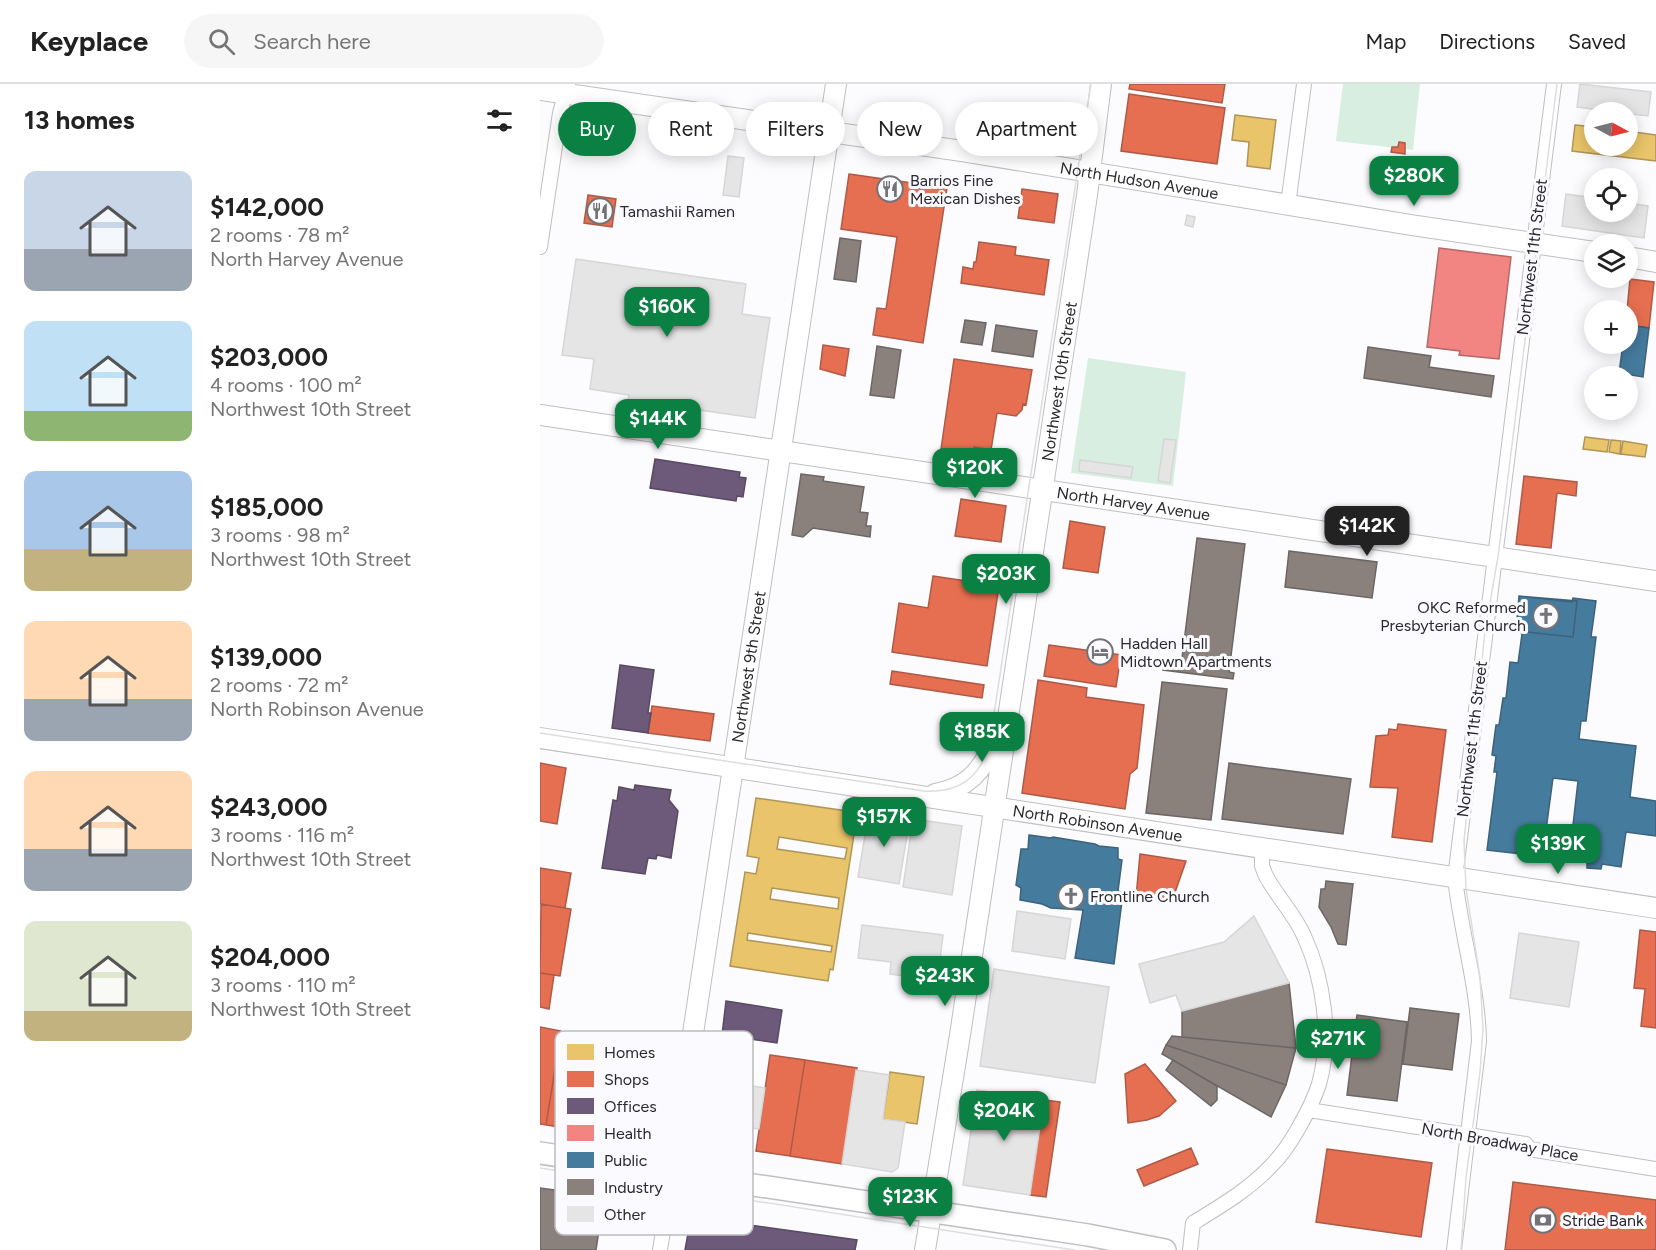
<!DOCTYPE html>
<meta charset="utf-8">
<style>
body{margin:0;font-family:Figtree,sans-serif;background:#f6f6f6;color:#222;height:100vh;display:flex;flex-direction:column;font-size:22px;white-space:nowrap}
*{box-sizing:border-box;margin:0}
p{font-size:20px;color:#767676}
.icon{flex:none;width:33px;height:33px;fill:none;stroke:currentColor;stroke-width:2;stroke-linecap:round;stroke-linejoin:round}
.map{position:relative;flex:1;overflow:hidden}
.panel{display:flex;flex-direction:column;background:#fff;width:540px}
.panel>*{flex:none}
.hud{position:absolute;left:18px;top:18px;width:570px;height:54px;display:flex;gap:12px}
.needle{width:39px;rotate:97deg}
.buttons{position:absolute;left:1044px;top:18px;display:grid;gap:12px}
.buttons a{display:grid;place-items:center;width:54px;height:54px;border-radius:50%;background:#fff;box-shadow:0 3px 15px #0003;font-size:30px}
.price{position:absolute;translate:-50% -51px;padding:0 14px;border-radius:12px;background:#0b8043;color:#fff;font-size:20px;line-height:39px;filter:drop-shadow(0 2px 3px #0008)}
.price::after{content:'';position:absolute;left:50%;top:36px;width:18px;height:14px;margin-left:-9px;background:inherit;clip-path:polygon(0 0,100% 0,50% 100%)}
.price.selected{background:#222;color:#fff}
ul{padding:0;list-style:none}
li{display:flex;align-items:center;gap:18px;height:150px;padding:0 24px}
li span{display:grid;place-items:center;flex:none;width:168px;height:120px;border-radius:12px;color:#555}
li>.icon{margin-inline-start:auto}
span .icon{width:72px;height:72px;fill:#fffc;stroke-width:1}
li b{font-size:26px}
h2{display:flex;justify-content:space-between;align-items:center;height:72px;padding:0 24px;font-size:26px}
.chip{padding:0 21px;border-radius:27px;background:#fff;box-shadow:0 3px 15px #0003;font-size:21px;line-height:54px}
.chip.selected{background:#0b8043;color:#fff}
header{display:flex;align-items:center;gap:36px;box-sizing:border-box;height:84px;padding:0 30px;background:#fff;border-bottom:2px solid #e0e0e0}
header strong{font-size:28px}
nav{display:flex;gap:33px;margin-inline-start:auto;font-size:21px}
.search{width:420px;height:54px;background:#f6f6f6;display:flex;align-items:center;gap:15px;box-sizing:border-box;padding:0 21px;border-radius:33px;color:#767676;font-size:22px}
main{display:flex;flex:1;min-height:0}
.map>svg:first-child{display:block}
.green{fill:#d7eee0}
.homes{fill:#e9c46a;stroke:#af9557;stroke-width:1.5;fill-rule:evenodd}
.shops{fill:#e76f51;stroke:#ae5a46;stroke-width:1.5}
.offices{fill:#6d597a;stroke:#594a63;stroke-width:1.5}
.health{fill:#f28482;stroke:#b66868;stroke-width:1.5}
.public{fill:#457b9d;stroke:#3d627b;stroke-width:1.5}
.industry{fill:#8a817c;stroke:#6d6664;stroke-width:1.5}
.building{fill:#e6e5e5;stroke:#d7d5d5;stroke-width:1.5}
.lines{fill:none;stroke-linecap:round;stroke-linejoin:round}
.street-casing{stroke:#bfbfc1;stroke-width:16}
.secondary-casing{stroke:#bfbfc1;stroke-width:22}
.primary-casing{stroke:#bfbfc1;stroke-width:24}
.street{stroke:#fff;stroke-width:14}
.secondary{stroke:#fff;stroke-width:20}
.primary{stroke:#fff;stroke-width:21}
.tram{stroke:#ddddde;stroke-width:1.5}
.labels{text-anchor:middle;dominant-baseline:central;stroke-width:6;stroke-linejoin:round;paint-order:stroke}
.poi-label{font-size:16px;fill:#29282c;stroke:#fbfbff;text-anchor:start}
.street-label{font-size:16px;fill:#29282c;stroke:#fbfbff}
.key{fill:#fbfbff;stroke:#bcbcc0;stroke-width:1.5}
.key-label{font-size:16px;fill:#29282c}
</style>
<header>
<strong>Keyplace</strong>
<div class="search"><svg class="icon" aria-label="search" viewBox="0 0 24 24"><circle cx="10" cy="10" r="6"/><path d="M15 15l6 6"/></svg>Search here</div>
<nav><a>Map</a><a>Directions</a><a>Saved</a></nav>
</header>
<main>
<section class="panel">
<h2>13 homes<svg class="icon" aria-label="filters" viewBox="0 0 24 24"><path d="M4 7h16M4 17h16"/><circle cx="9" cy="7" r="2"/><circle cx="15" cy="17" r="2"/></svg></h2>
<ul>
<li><span style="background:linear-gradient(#c9d6e8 65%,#9aa5b1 0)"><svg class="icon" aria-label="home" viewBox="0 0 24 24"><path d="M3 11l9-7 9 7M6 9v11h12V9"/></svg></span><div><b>$142,000</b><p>2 rooms · 78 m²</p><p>North Harvey Avenue</p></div></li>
<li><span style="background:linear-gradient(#bfe0f5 75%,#8fb573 0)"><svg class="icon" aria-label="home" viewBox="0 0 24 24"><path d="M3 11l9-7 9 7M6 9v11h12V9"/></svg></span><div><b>$203,000</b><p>4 rooms · 100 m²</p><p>Northwest 10th Street</p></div></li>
<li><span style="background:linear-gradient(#a9c7e8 65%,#c2b280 0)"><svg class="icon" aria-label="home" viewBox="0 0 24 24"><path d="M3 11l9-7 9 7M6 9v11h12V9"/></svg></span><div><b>$185,000</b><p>3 rooms · 98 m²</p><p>Northwest 10th Street</p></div></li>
<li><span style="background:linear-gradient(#ffd9b3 65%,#9aa5b1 0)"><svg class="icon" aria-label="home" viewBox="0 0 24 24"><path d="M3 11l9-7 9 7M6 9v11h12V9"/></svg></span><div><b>$139,000</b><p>2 rooms · 72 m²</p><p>North Robinson Avenue</p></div></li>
<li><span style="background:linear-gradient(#ffd9b3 65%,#9aa5b1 0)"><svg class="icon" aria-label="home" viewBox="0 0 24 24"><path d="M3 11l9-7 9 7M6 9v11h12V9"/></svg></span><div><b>$243,000</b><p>3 rooms · 116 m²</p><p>Northwest 10th Street</p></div></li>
<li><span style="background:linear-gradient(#dfe7d0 75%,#c2b280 0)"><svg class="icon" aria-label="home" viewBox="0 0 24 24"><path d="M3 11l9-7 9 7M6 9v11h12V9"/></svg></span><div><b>$204,000</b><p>3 rooms · 110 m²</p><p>Northwest 10th Street</p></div></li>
</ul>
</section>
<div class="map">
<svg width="1116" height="1166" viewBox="0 0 1116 1166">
<rect width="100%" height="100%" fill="#fcfcfe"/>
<!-- green -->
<path class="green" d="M803 0H880L873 66 796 57Z
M548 274 646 288 633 402 531 389Z"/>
<!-- homes -->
<path class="homes" d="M695 31 736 36 730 85 707 82 709 58 692 56Z
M1035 41 1054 43V62H1088V47L1116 51V77L1032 67Z
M1045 353 1069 356 1067 368 1043 365Z
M1071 356 1081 357 1080 370 1069 368Z
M1083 357 1107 361 1105 373 1081 370Z
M216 714 314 728 311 744H315L293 886 290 885 288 897 190 882 205 788 216 790 219 774 207 772ZM239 753 307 764 305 775 237 765ZM232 804 299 814 298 825 230 815ZM208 849 292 862 291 868 207 856Z
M350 988 384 993 377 1040 343 1035Z"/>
<!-- shops -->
<path class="shops" d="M590 0H685L682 19 589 5Z
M589 10 685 24 677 80 581 67Z
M859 58 865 59V70L851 68 852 63H858Z
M309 90 407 104 383 259 333 251 337 224 346 225 357 153 301 145Z
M482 105 518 110 514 139 478 134Z
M48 111 76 115 72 143 44 139Z
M439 158 476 163 475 171 509 176 504 211 421 199 423 183 433 185 434 178H436Z
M1090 195 1114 198 1109 244 1088 241 1087 226Z
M283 261 309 265 305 292 280 285Z
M414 275 492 286 486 321 483 320 482 326 476 332 457 329 451 366 434 363 433 376 400 372Z
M984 392 1037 398 1036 412 1017 409 1011 464 976 460Z
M421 415 466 422 461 458 415 452Z
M530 437 565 443 558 489 523 484Z
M393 492 459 502 447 582 352 568 359 519 388 524Z
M509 561 581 571 576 603 504 592Z
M352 587 444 601 442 614 350 600Z
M498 596 547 604 546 613 604 621 597 684 590 690 585 725 482 709Z
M112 622 174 630 170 657 108 649Z
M858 640 906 646 892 758 852 753 858 704 830 703 836 652 848 651 849 645 857 646Z
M0 679 26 684 17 740 0 737Z
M600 770 646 777 632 817 596 813Z
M0 784 31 789 25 824 0 820Z
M1 820 31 825 20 892 0 889Z
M1100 846 1116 848V944L1101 942 1105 905 1094 904Z
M0 889 14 891 9 925 0 923Z
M0 943 21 947 6 1041 0 1040Z
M21 949 88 960 74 1052 6 1041Z
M230 971 265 976 250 1072 216 1067Z
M265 976 317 984 302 1080 250 1072Z
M605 980 636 1017 619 1032 607 1036 588 1039 585 990Z
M504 1016 520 1018 506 1113 490 1111Z
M651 1064 658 1080 604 1102 597 1086Z
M787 1065 892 1079 881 1153 776 1138Z
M973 1098 1116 1116V1166H965Z"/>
<!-- offices -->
<path class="offices" d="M115 375 200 388 199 393 206 394 203 413 197 412 196 417 110 404Z
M80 581 114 586 108 629H111L108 649 72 644Z
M95 701 131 706 129 716 138 727 131 774 117 771 116 775 108 774 105 790 62 784 73 716 77 717 79 703 94 706Z
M186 917 242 926 237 959 182 951Z
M151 1133 317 1156 315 1166H145Z"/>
<!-- health -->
<path class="health" d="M899 164 971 173 959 275 919 271 920 267 887 263Z"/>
<!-- public -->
<path class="public" d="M1088 241 1109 244 1103 293 1079 289 1083 260H1088Z
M979 512 1032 518 1033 514 1056 517 1051 553H1056L1046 637H1041L1039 655 1096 662 1090 713 1116 717V752L1086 748 1081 783 1062 780 1061 785 1047 784V778L1029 776 1038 697 1013 694 1004 761 1010 762 1008 773 947 766 957 688H954L956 672 952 671 956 641H959L963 614H966L970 578 978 579 982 550 976 547Z
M979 512 1037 517 1033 553 976 547Z
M489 751 511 754 513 753 555 760 559 762 578 764V775L582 776 578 807 583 809 574 880 535 874 543 826 511 824 502 820 480 816 481 804 476 801 481 765H488Z"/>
<!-- industry -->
<path class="industry" d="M300 154 321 157 316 198 294 195Z
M425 236 446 239 442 261 421 258Z
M456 241 497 247 493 273 452 267Z
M337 262 361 266 354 314 330 311Z
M828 263 891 272 889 283 954 292 951 313 824 294Z
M261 390 284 393 283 397 324 403 320 428 328 429 326 442H331L330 453 273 444 263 453 252 451Z
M657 454 705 460 689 588 694 589 693 595 623 586 624 580 641 582Z
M749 467 837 478 832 514 745 503Z
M622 598 687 605 671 736 606 729Z
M689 679 811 695 803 750 682 735Z
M786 797 813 800 806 861 798 860 791 843 779 823 781 805H785Z
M749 899 756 964 642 953V927Z
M870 924 919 930 912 986 863 980Z
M817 931 867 938 857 1017 807 1011Z
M632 952 756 964 746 1001 626 961Z
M626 961 746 1001 731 1033 622 970Z
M633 976 677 1002V1016L671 1022 626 986Z
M0 1104 64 1113 56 1166H0Z"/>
<!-- building -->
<path class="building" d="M1040 0 1111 8 1108 32 1037 23Z
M188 72 204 74 199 113 183 111Z
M1026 110 1054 114V128H1088V119L1108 122 1104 154 1022 142Z
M647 131 655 133 653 143 645 141Z
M36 175 206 200 202 230 230 234 215 334 88 316 89 311 50 305 54 275 22 271Z
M624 355 636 356 630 399 618 397Z
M540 376 593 383 591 394 539 387Z
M329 727 370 734 359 800 318 793Z
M373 735 422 742 412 811 363 803Z
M477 827 531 835 525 875 472 867Z
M714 832 749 899 642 927 636 911 610 919 599 880 684 858Z
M322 841 403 851 399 884 375 881 374 893 350 890 351 878 318 874Z
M979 849 1039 858 1029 923 970 914Z
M454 885 569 903 555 999 440 982Z
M316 986 349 991 343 1035 365 1038 358 1084 352 1088 302 1080Z
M174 996 225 1004 219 1045 167 1038Z
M437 1006 504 1016 490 1111 423 1101Z"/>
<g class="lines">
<!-- street casing -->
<g class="street-casing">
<path id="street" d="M748 121 764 0
M0 163 20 29 28 0
M769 1026 986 1060 989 1065 1116 1085
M120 1166 132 1089
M650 1166 653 1139C681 1122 708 1106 731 1082 742 1071 750 1059 758 1045 766 1031 774 1016 779 1000 792 954 784 895 764 852 754 829 736 812 725 790L722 782V764
M914 1166 939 957C938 902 921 849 915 794L1014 0"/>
</g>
<!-- secondary casing -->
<g class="secondary-casing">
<g id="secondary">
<path id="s1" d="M0 6 422 67 871 141 1054 168"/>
<path d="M1088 173 1116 178"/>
<path id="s2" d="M0 331 1116 497"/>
<path id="s3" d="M0 654 1116 824"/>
<path d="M395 710C434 703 442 682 461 651"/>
<path id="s4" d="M132 1089 296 0"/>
<path id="s5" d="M385 1166 420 951 547 111 561 0"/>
</g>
</g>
<!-- primary casing -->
<g class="primary-casing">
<path id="primary" d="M0 1069 548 1151 625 1166"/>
</g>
<!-- street -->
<use href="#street" class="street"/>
<!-- secondary -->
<use href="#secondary" class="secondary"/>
<!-- primary -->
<use href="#primary" class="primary"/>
<!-- tram -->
<path class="tram" d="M0 649 384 707C418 709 439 695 449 662L551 0
M0 1084 534 1166
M921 1166 926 1094 940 988 943 945 940 893 926 805 924 757 945 547 958 473 1017 0"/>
</g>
<!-- icons -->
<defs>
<g id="restaurant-ring" transform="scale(1.35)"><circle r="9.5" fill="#fbfbff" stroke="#737276" stroke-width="1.5"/><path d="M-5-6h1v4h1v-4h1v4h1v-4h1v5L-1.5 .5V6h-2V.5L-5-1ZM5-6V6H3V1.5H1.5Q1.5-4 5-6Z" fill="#737276"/></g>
<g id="church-ring" transform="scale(1.35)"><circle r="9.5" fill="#fbfbff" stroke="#737276" stroke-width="1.5"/><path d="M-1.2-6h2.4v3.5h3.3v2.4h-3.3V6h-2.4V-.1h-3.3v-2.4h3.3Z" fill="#737276"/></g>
<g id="hotel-ring" transform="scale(1.35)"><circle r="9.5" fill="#fbfbff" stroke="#737276" stroke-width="1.5"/><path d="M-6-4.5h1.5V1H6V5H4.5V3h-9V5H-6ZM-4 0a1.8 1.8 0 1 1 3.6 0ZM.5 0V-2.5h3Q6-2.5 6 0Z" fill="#737276"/></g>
<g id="bank-ring" transform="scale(1.35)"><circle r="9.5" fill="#fbfbff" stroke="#737276" stroke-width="1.5"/><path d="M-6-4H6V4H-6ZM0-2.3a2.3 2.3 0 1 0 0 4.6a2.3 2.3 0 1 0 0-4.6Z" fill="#737276"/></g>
</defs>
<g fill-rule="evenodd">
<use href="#restaurant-ring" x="350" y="105"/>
<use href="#restaurant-ring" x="60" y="127"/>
<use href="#church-ring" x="1006" y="532"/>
<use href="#hotel-ring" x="560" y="568"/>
<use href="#church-ring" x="531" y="812"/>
<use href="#bank-ring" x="1003" y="1136"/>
</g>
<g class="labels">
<!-- poi labels -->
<g class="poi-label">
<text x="370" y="96">Barrios Fine<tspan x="370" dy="18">Mexican Dishes</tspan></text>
<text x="80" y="127">Tamashii Ramen</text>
<text x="986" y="523" text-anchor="end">OKC Reformed<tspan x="986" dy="18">Presbyterian Church</tspan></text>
<text x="580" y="559">Hadden Hall<tspan x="580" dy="18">Midtown Apartments</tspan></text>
<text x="550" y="812">Frontline Church</text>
<text x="1022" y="1136">Stride Bank</text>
</g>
<!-- street labels -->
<g class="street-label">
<text stroke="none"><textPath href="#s1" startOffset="606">North Hudson Avenue</textPath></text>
<text transform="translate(992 173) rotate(-83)">Northwest 11th Street</text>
<text stroke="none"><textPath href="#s5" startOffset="879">Northwest 10th Street</textPath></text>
<text stroke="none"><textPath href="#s2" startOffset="600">North Harvey Avenue</textPath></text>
<text stroke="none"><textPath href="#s4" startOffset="512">Northwest 9th Street</textPath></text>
<text transform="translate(932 655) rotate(-83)">Northwest 11th Street</text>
<text stroke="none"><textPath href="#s3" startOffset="564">North Robinson Avenue</textPath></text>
<text transform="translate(960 1058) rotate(10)">North Broadway Place</text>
</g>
</g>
<!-- legend -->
<rect x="15" y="947" width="198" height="204" rx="9" class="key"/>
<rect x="27" y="960" width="27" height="16" fill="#e9c46a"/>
<rect x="27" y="987" width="27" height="16" fill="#e76f51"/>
<rect x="27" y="1014" width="27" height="16" fill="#6d597a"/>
<rect x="27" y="1041" width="27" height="16" fill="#f28482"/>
<rect x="27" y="1068" width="27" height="16" fill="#457b9d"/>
<rect x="27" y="1095" width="27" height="16" fill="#8a817c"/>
<rect x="27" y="1122" width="27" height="16" fill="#e6e5e5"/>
<g class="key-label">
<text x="64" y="974">Homes</text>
<text x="64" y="1001">Shops</text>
<text x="64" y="1028">Offices</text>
<text x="64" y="1055">Health</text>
<text x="64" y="1082">Public</text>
<text x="64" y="1109">Industry</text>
<text x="64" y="1136">Other</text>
</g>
</svg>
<div class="buttons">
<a><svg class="needle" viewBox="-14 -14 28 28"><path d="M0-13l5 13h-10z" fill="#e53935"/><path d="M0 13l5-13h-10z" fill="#767676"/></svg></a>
<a><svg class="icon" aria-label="locate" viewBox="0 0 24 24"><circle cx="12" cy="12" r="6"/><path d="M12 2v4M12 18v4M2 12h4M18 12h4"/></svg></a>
<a><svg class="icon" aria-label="layers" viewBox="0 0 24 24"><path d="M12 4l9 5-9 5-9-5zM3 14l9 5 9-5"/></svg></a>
<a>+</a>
<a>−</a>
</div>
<b class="price" style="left:874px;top:123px">$280K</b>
<b class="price" style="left:127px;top:254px">$160K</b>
<b class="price" style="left:118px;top:366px">$144K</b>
<b class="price" style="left:435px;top:415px">$120K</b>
<b class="price selected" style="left:827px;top:473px">$142K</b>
<b class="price" style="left:466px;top:521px">$203K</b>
<b class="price" style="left:442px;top:679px">$185K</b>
<b class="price" style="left:344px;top:764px">$157K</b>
<b class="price" style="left:1018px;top:791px">$139K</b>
<b class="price" style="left:405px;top:923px">$243K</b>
<b class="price" style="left:798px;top:986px">$271K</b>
<b class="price" style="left:464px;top:1058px">$204K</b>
<b class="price" style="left:370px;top:1144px">$123K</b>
<div class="hud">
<a class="chip selected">Buy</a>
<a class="chip">Rent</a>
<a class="chip">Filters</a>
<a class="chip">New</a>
<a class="chip">Apartment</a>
</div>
</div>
</main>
